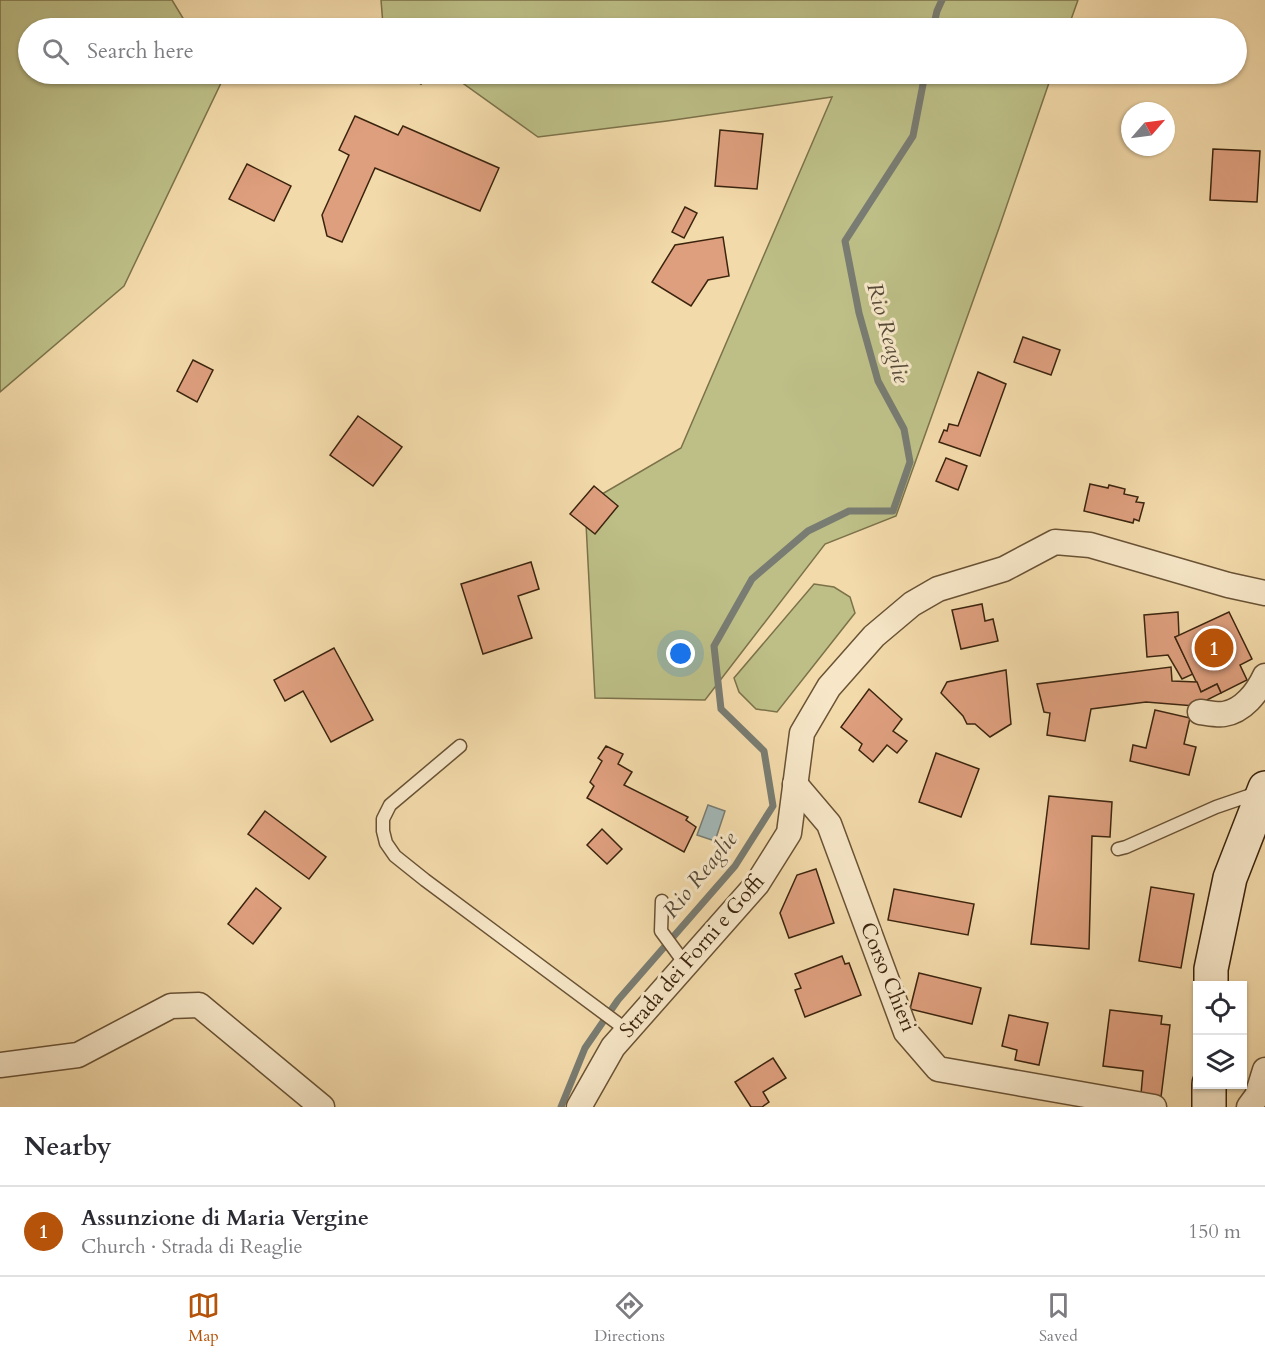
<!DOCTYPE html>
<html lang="en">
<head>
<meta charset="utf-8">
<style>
	body { margin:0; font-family:Cardo,serif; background:#f2f2f3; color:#2b2b33 }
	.controls { position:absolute; right:18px; bottom:18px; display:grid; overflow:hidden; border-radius:0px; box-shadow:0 2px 4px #0004 }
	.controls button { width:54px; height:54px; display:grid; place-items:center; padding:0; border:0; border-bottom:2px solid #e1e1e2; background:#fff; color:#2b2b33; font:30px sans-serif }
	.compass { position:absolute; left:1121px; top:102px; width:54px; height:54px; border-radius:50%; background:#fff; box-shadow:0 2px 4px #0004; rotate:62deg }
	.you { position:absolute; left:681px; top:654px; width:21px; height:21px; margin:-15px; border:4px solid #fff; border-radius:50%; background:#1a73e8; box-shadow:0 0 0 9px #1a73e833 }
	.badge { display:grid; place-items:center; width:39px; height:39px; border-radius:50%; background:#b45309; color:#fff; font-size:20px; font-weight:700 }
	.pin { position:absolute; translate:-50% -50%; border:3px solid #fff; box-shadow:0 2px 6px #0006 }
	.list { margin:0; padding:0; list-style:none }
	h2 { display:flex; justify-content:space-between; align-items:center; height:78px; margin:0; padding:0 24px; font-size:26px }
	h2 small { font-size:20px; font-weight:400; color:#7c7c81 }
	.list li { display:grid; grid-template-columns:39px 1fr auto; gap:18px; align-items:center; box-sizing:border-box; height:90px; padding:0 24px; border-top:2px solid #e1e1e2 }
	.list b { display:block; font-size:22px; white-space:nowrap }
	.list p { margin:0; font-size:20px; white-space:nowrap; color:#7c7c81 }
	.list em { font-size:20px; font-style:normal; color:#7c7c81 }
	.icon { flex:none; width:33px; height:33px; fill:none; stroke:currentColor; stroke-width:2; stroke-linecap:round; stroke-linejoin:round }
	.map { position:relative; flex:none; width:1265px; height:1107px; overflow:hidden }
	.search { position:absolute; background:#fff; box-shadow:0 2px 4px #0004; left:18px; right:18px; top:18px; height:66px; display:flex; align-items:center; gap:15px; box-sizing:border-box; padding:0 21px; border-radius:33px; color:#7c7c81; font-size:22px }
	.sheet { height:168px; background:#fff }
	nav { display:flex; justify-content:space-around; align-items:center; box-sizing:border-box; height:84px; border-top:2px solid #e1e1e2; background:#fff; font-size:16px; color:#7c7c81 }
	nav a { display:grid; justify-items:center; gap:3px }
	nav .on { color:#b45309 }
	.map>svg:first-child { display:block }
</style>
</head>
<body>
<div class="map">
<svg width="1265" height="1107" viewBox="0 0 1265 1107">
	<rect width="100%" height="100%" fill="#f3daaa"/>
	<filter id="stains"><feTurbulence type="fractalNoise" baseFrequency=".00333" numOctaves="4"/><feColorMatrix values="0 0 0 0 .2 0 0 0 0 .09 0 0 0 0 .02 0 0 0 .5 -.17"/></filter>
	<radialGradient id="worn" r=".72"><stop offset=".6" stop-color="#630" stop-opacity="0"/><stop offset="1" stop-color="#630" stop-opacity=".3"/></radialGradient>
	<!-- green -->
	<g fill="#bdbf87" stroke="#7c724a" stroke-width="1.5">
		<path d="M0 0H172L189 28H28V74H215L221 83 124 286 0 392Z"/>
		<path d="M381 0H1078L1068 28H388L383 25Z"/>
		<path d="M450 74H1052L999 228 896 516 825 544 705 700 595 698 585 504 681 448 832 97 667 121 538 137Z"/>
		<path d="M814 584 834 587 850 597 855 613 777 712 756 709 739 692 734 678Z"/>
	</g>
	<!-- water -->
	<path fill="#a2b7b5" stroke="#797c72" stroke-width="1.5" d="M708 805 725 811 715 841 697 835Z"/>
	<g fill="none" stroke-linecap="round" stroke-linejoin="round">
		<!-- stream -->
		<g stroke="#797c72" stroke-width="7">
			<path d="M933 28 937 11 942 0"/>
			<path d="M561 1107 585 1048 618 1000 735 866 773 806 764 751 721 709 714 646 752 579 808 531 849 511H893L910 462 904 429 878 381 859 313 845 241 913 136 925 74"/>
		</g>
	</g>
	<!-- building -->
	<g fill="#de9f7e" stroke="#3b240e" stroke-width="1.5">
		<path d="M408 74H426L421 84 406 77Z"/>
		<path d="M355 116 398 135 403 126 499 168 480 211 375 168 342 242 327 236 322 215 349 155 339 150Z"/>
		<path d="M720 130 763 134 757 189 715 186Z"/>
		<path d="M1213 149 1260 151 1257 202 1210 200Z"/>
		<path d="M247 164 291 186 274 221 229 199Z"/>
		<path d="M685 207 697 213 684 238 672 232Z"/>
		<path d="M723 237 729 276 708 280 691 306 652 282 675 245Z"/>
		<path d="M1023 337 1060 350 1051 375 1014 362Z"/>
		<path d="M193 360 213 370 197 402 177 391Z"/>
		<path d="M978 372 1006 384 980 456 939 442 944 430 947 431 949 424 958 426Z"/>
		<path d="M358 416 402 447 373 486 330 455Z"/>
		<path d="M946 458 967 466 958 490 936 481Z"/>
		<path d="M1090 484 1108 488 1109 485 1125 489 1124 494 1138 497 1136 502 1144 503 1139 521 1134 519 1133 523 1084 511Z"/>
		<path d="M594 486 618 506 595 534 570 514Z"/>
		<path d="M531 562 539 589 518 596 532 638 483 654 461 584Z"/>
		<path d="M982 604 985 621 993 619 998 641 961 649 952 610Z"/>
		<path d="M1178 612 1179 636 1175 637 1193 674 1182 679 1168 655 1147 657 1144 615Z"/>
		<path d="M1229 612 1252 659 1240 665 1247 680 1221 693 1217 684 1201 692 1175 637Z"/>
		<path d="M334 648 373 720 331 742 303 691 285 701 274 680Z"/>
		<path d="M1171 667 1172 681 1197 682 1201 692 1217 684 1221 693 1195 706 1146 702 1091 709 1085 741 1047 735 1050 713 1044 712 1037 684Z"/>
		<path d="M1006 670 1011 724 990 737 975 724H967L963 716 941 693 947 682Z"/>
		<path d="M869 689 902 719 893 731 907 741 897 753 887 745 873 762 859 750 862 744 841 727Z"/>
		<path d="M1155 710 1190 718 1184 744 1196 747 1189 775 1130 761 1133 745 1146 748Z"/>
		<path d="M606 746 623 754 618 764 632 772 624 785 688 817 686 820 696 827 684 852 587 798 594 786 590 782 602 761 598 758Z"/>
		<path d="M936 753 979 769 961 817 919 802Z"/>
		<path d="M1049 796 1112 802 1110 837 1092 836 1089 949 1031 944Z"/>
		<path d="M265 811 326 857 309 879 248 834Z"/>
		<path d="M602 829 622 849 607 864 587 845Z"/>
		<path d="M816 869 834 923 789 938 780 913 797 875Z"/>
		<path d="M1151 887 1194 894 1181 968 1139 961Z"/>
		<path d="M256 888 281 908 253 944 228 924Z"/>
		<path d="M894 889 974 904 968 935 888 920Z"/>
		<path d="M842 956 845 964 849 963 861 995 805 1017 795 990 801 988 795 974Z"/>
		<path d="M919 973 981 988 972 1024 910 1009Z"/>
		<path d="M1110 1010 1162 1016 1161 1024 1170 1025 1161 1097 1141 1094 1143 1071 1103 1066Z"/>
		<path d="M1009 1015 1048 1023 1039 1065 1015 1060 1017 1050 1002 1046Z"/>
		<path d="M773 1058 786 1078 763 1092 769 1102 762 1107H751L735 1082Z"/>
	</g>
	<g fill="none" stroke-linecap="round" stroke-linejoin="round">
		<!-- service casing -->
		<g stroke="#695235" stroke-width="15">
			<g id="service">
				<path d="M460 746 390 805 383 819V831L386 843 395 856 425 880 628 1031"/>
				<path d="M1118 849 1126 847 1216 807 1257 793"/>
				<path d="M662 901 661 931 686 965"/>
			</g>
		</g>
		<!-- minor casing -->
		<g stroke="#695235" stroke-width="27">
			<g id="minor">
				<path d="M1200 712C1208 713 1217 715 1224 714 1243 711 1257 693 1265 676"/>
				<path d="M795 784 829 824 906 1032 938 1069 1154 1107"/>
				<path d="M0 1065 78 1055 171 1006 199 1005 322 1107"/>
				<path d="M579 1107 613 1047 757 884 789 833 802 733 829 687 874 636 912 604 938 589 1004 569 1055 542 1090 545 1228 585 1265 593"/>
				<path d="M1249 1107 1257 1096 1265 1070"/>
			</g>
		</g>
		<!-- secondary casing -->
		<g stroke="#3b240e" stroke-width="36">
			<g id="secondary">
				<path d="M1211 986V969L1230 878 1265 788"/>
				<path d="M1209 1107V1084"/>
			</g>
		</g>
		<!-- service -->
		<use href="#service" stroke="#f7e7c8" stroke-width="12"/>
		<!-- minor -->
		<use href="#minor" stroke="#f7e7c8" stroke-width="24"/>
		<!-- secondary -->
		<use href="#secondary" stroke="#f7e7c8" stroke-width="33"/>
	</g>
	<g text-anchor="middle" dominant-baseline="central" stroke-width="6" stroke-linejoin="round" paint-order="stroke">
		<!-- street labels -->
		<g font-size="21" fill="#3b240e" stroke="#f7e7c8">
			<text transform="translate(692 956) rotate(-49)">Strada dei Forni e Goffi</text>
			<text transform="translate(888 977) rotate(68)">Corso Chieri</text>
		</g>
		<!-- water labels -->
		<g font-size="22" font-style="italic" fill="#554938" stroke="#f7e7c8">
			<text transform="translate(888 333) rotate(74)">Rio Reaglie</text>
			<text transform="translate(700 875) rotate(-51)">Rio Reaglie</text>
		</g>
	</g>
	<rect width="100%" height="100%" filter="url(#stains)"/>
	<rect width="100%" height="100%" fill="url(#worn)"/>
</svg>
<div class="controls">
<button><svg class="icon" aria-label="locate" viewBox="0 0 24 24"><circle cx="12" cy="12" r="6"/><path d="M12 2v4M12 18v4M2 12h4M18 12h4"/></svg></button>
<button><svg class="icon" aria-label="layers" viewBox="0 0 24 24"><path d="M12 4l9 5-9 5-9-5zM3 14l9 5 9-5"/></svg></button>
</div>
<svg class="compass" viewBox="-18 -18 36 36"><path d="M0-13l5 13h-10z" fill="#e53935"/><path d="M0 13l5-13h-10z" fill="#7c7c81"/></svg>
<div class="you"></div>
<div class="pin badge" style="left:1214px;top:648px">1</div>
<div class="search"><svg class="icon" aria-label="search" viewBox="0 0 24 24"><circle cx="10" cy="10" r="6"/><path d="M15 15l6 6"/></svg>Search here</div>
</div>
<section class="sheet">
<h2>Nearby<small></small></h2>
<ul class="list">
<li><span class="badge">1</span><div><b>Assunzione di Maria Vergine</b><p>Church · Strada di Reaglie</p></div><em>150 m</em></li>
</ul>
</section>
<nav>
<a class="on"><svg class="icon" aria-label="map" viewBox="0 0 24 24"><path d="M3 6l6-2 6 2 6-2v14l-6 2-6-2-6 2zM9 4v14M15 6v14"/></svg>Map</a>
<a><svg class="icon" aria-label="directions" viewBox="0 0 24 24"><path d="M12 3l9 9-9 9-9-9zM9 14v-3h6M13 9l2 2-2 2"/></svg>Directions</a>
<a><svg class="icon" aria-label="saved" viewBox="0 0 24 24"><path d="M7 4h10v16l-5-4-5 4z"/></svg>Saved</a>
</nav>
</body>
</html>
